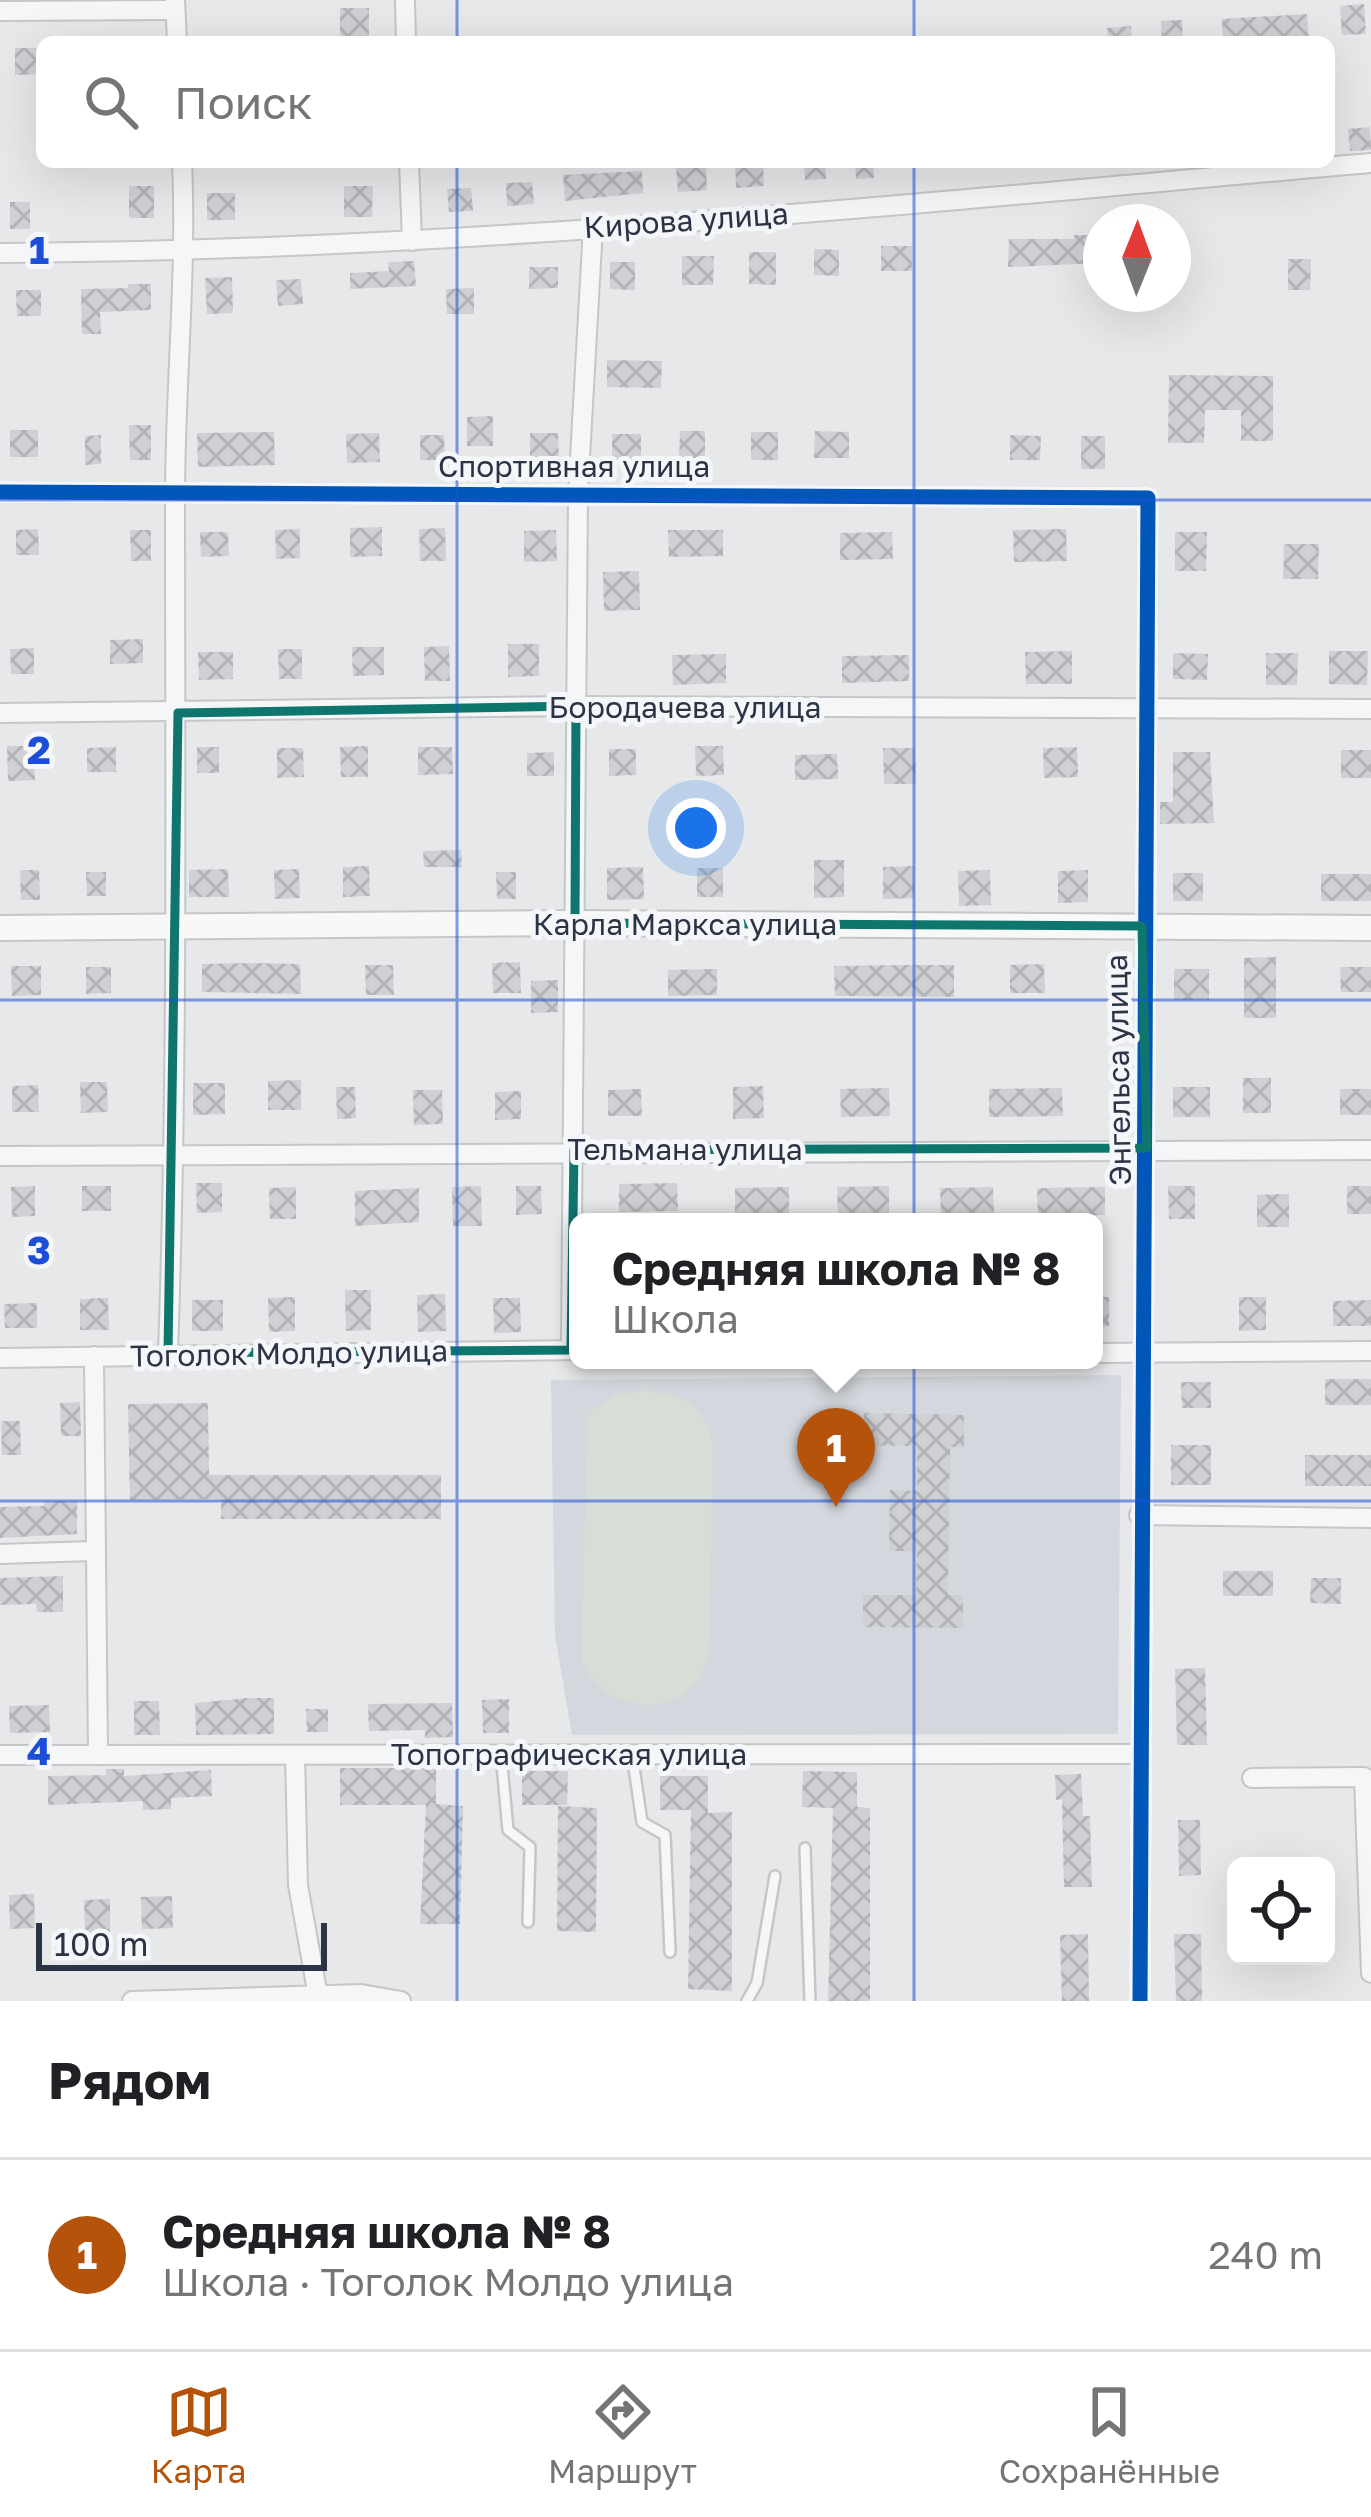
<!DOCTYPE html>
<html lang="ru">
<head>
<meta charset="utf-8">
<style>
	body { margin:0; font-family:"Golos Text",sans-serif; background:#f2f2f2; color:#202124 }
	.controls { position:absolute; right:36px; bottom:36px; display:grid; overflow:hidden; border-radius:18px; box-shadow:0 12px 48px #0002 }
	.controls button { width:108px; height:108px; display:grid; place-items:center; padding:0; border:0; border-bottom:3px solid #e0e0e0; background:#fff; color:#202124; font:60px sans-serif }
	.compass { position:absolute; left:1083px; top:204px; width:108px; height:108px; border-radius:50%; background:#fff; box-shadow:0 12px 48px #0002; rotate:1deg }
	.scale { position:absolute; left:36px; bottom:30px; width:291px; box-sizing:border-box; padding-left:12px; border:6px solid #2b3445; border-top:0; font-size:33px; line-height:42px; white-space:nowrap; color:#2b3445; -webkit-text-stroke:9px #f4f6f9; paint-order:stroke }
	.you { position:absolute; left:696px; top:828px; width:42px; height:42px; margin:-30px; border:9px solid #fff; border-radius:50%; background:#1a73e8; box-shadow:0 0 0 18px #1a73e833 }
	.badge { display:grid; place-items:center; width:78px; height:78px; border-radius:50%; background:#b45309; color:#fff; font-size:39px; font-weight:700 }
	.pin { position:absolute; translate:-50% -99px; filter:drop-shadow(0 3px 6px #0008) }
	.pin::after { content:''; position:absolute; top:63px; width:42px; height:36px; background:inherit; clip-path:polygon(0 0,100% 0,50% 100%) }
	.popup { position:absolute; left:569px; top:1213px; width:534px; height:156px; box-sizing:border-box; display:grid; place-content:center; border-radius:18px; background:#fff; filter:drop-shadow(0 3px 9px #0005); font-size:39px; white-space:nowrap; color:#757577 }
	.popup b { font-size:45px; color:#202124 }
	.popup::after { content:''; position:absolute; left:50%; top:100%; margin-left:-24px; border:24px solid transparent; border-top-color:#fff }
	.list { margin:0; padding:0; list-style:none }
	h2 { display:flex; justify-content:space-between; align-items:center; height:156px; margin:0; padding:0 48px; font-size:51px }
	h2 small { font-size:39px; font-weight:400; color:#757577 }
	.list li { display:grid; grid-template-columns:78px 1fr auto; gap:36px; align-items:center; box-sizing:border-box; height:192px; padding:0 48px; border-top:3px solid #e0e0e0 }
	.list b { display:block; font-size:45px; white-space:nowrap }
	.list p { margin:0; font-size:39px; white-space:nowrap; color:#757577 }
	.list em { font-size:39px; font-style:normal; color:#757577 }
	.icon { flex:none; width:66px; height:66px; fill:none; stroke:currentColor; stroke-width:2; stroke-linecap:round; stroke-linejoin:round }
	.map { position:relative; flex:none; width:1371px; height:2001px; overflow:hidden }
	.search { position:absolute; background:#fff; box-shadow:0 12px 48px #0002; left:36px; right:36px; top:36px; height:132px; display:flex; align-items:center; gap:30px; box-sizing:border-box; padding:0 42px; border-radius:18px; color:#757577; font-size:45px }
	.sheet { height:348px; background:#fff }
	nav { display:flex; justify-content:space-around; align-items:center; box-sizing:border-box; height:168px; border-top:3px solid #e0e0e0; background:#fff; font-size:33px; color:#757577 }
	nav a { display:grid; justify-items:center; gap:6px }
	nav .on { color:#b45309 }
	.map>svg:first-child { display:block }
</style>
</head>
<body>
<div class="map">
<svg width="1371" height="2001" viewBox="0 0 1371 2001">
	<defs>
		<pattern id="building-cross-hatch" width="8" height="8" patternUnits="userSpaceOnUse" patternTransform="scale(3)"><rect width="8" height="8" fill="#ced0d3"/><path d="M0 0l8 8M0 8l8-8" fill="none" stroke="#b1b3b6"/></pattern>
	</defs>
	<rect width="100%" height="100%" fill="#e6e8ea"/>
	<!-- built -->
	<path fill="#d4d7dd" d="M1121 1375 1118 1734 572 1735 555 1635 551 1380Z"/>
	<!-- park -->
	<path fill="#d6ded6" d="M644 1391C688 1397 700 1400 713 1444L709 1655C691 1722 609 1720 581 1660L588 1415 614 1395Z"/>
	<!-- building -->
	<g fill="url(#building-cross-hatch)">
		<path d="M1364 4 1366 34 1342 35 1340 6Z"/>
		<rect x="340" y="8" width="29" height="30"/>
		<path d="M1307 14 1309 40 1223 42 1222 19Z"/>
		<path d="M1182 20 1183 42H1162L1161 21Z"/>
		<path d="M1131 26 1132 42H1108L1107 28Z"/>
		<path d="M15 48H41V74L15 75Z"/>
		<path d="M1370 127 1371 150 1350 151 1348 129Z"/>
		<path d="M735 162H763L764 186 736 188Z"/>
		<path d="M804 162H825L826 179 805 180Z"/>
		<path d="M855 162H873L874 178 856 179Z"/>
		<path d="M706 165 707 190 678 192 676 166Z"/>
		<path d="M642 171 643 193 565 201 563 175Z"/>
		<path d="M532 182 534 204 507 206 506 183Z"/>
		<rect x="129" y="186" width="25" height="32"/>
		<path d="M344 186H373L372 217H344Z"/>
		<path d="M471 188 473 211 449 212 447 189Z"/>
		<rect x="207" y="193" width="28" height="27"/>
		<rect x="10" y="202" width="20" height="27"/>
		<path d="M1074 235H1101V263L1008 267 1009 239H1074Z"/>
		<rect x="881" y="246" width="31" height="25"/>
		<path d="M814 249 839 250V276L814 275Z"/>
		<path d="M749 252H776V285L749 284Z"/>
		<path d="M682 256H714L713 285H682Z"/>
		<path d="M1288 259H1311L1310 290H1288Z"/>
		<path d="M414 261 416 286 350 289V273L389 271 388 262Z"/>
		<path d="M610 262H635V290L610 289Z"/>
		<path d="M529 267H558V288L529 289Z"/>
		<path d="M232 277 233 313 207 314 205 278Z"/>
		<path d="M301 279 303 304 278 306 276 280Z"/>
		<path d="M128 284H151V310L100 312 101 334H82L81 289 128 288Z"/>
		<path d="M474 288V314H447L446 289Z"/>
		<path d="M16 290H41V316H17Z"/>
		<path d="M607 360 662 361 661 388 607 387Z"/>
		<path d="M1169 375 1273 376V441H1241V410H1205L1204 443H1168Z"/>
		<path d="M493 416V446H467V417Z"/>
		<path d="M129 425H151V460H130Z"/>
		<rect x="10" y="430" width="28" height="27"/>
		<path d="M680 431H705V461H679Z"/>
		<path d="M815 431 849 432V458H814Z"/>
		<path d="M274 432 275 465 198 467 197 433Z"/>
		<rect x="751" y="432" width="27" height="28"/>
		<path d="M379 433 380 462 347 463 346 434Z"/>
		<path d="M530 433H558L559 459 530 460Z"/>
		<path d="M612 434H641V461L612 460Z"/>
		<path d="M101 435V464L85 465V436Z"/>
		<path d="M420 435H444L445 460H420Z"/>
		<path d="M1010 435 1041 436 1040 460H1010Z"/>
		<rect x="1081" y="436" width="24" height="33"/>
		<path d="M382 527V556L350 557V528Z"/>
		<path d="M445 528 446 561H420L419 529Z"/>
		<path d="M38 529 39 555H16V530Z"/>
		<path d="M300 529V558L276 559 275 530Z"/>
		<path d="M1066 529 1067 561 1014 562 1013 530Z"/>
		<path d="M130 530H151V561H131Z"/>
		<path d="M556 530 557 561 524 562V531Z"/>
		<path d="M668 530H723V556L669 557Z"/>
		<path d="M200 532H228L229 556 201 557Z"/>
		<path d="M892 532 893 559 840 560V533Z"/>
		<path d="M1175 532H1207L1206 571H1175Z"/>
		<path d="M1284 544H1319L1318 579H1283Z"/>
		<path d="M639 571 640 610 604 611 603 572Z"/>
		<path d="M143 639V663L110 664V640Z"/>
		<path d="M508 644H539V676L508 677Z"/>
		<path d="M449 646 450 681H425L424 647Z"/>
		<path d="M352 647H384V675L353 676Z"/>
		<path d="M34 648V674H11L10 649Z"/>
		<path d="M278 649H302V679H279Z"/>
		<path d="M1072 651V684H1026L1025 652Z"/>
		<path d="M1329 651H1368L1367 685 1329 684Z"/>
		<path d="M198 652H233V679L199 680Z"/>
		<path d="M1173 653 1208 654 1207 680 1173 679Z"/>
		<path d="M1266 653H1298L1297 685H1266Z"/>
		<path d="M726 654V683L673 685 672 655Z"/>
		<path d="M909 655V681L842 683V656Z"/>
		<path d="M7 746H34L35 780 8 781Z"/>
		<path d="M368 746V777H341L340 747Z"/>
		<path d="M695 746H723L724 775 696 776Z"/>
		<path d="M116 747V772H87V748Z"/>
		<rect x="197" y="747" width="22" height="26"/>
		<path d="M418 747H452L453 774 418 775Z"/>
		<path d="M1077 747 1078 777 1044 778 1043 748Z"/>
		<path d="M277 748H303L304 777 277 778Z"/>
		<path d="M883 748H915L916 784H884Z"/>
		<path d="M609 749H636V775L609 776Z"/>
		<rect x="1341" y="750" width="30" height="28"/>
		<path d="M554 752V776H527V753Z"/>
		<path d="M1173 752H1210L1214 823 1160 824V802H1173Z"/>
		<path d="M837 754 838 779 795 780V755Z"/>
		<path d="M461 850 462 867H424L423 851Z"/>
		<path d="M814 860H844V897L814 898Z"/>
		<path d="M369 866 370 896 343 897V867Z"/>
		<path d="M914 866V898L883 899V867Z"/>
		<path d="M643 867 644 899 607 900V868Z"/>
		<rect x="697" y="868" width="26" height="29"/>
		<path d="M228 869 229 897H189V870Z"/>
		<path d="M299 869 300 898 275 899 274 870Z"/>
		<path d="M20 870H39L40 900H21Z"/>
		<path d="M990 870 991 905 959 906 958 871Z"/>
		<path d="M1088 870V902L1058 903V871Z"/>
		<path d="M86 872H106V896H87Z"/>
		<path d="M496 872H516V899H497Z"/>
		<rect x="1173" y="873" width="30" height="28"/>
		<rect x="1321" y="874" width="50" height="27"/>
		<path d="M1276 957V1018H1244V958Z"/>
		<path d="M520 962 521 993H493L492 963Z"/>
		<path d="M249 963 300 964 301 994 202 992V964Z"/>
		<path d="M1044 964 1045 993H1010V965Z"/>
		<path d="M365 965H393L394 995H366Z"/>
		<path d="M905 965H954V997L835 996 834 966Z"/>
		<path d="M11 966H41V995L12 996Z"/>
		<path d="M86 967H111V993L86 994Z"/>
		<path d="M1340 967H1371V992H1341Z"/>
		<path d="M717 969V995L668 996V970Z"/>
		<rect x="1174" y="969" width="35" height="31"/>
		<path d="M558 980V1012L531 1013V981Z"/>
		<rect x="1243" y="1078" width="28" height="35"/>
		<path d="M301 1080V1110H268V1081Z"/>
		<path d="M80 1082H107L108 1112 81 1113Z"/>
		<path d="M193 1083H225V1114L193 1115Z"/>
		<path d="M38 1085 39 1112H12V1086Z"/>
		<path d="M763 1086 764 1118 733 1119V1087Z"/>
		<path d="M336 1087H355L356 1118 337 1119Z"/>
		<rect x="1173" y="1087" width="37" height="30"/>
		<path d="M889 1088 890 1116 841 1117 840 1089Z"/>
		<path d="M1062 1088 1063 1116 989 1117V1089Z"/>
		<path d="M641 1089 642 1116H608V1090Z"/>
		<rect x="1340" y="1089" width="31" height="26"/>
		<path d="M413 1090H442L443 1124 414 1125Z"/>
		<path d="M521 1091V1119L495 1120V1092Z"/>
		<path d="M196 1183H222V1212L197 1213Z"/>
		<path d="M677 1183 678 1211 619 1212V1184Z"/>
		<path d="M35 1186V1216L12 1217 11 1187Z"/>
		<rect x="82" y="1186" width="29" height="25"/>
		<path d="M481 1186 482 1226H453L452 1187Z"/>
		<path d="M516 1186H541L542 1214 516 1215Z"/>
		<path d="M889 1186V1213L838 1214 837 1187Z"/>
		<path d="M1168 1186H1195V1219H1169Z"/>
		<rect x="1347" y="1186" width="24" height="28"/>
		<path d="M296 1187V1219H270L269 1188Z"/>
		<path d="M789 1187V1214L735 1215V1188Z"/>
		<path d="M993 1187 994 1215 941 1216 940 1188Z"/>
		<path d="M1105 1187V1215L1038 1216 1037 1188Z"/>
		<path d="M419 1188V1222L355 1226V1191Z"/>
		<path d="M1289 1194V1227H1257V1195Z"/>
		<path d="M345 1290H371V1330L346 1331Z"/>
		<path d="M445 1294 446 1331 418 1332 417 1295Z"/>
		<path d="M295 1297V1331L269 1332 268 1298Z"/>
		<path d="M1094 1297H1109V1326L1094 1327Z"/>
		<path d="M1239 1297H1266V1330L1239 1331Z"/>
		<path d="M108 1298 109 1330H80V1299Z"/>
		<path d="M493 1298H520L521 1332 494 1333Z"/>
		<rect x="192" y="1300" width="31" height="31"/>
		<path d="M1371 1300V1326H1333V1301Z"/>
		<path d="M37 1303V1328H5L4 1304Z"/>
		<rect x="1325" y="1379" width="46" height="26"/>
		<path d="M1181 1382H1211V1408H1182Z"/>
		<path d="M80 1402 81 1436H61L60 1403Z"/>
		<path d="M208 1403 209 1475H441V1519H221V1499L130 1500 128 1404Z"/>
		<path d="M864 1413 964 1415V1447H950L948 1595H963V1628L863 1627V1595H916L917 1551H889L890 1490 917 1491V1446L864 1445Z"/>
		<path d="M1 1421H20L21 1455H2Z"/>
		<rect x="1171" y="1445" width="40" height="40"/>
		<rect x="1305" y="1455" width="66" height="31"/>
		<path d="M44 1501H77V1534L0 1538V1507L44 1506Z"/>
		<rect x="1223" y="1571" width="50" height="25"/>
		<path d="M63 1576V1612H37L36 1604 0 1605V1578Z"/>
		<path d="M1311 1578H1341V1604L1310 1603Z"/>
		<path d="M1205 1668 1207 1745H1177L1175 1669Z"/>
		<path d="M248 1698H274V1734L196 1735 195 1703Z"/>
		<path d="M509 1699V1733H483L482 1700Z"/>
		<path d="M134 1701H159L160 1735H134Z"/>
		<path d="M452 1703 453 1737 425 1738V1730L369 1731 368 1704Z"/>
		<path d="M49 1705 50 1732 10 1733 9 1706Z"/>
		<path d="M306 1709H328V1732H307Z"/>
		<path d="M340 1768H436V1804L463 1806 460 1924H420L426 1805H340Z"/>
		<path d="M106 1769H124V1776L211 1770 212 1796 171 1798V1809L143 1810V1801L48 1805V1776L106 1775Z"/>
		<path d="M522 1771H568L567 1805H522Z"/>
		<path d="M803 1771 857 1772V1807L870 1808V2001H828L833 1808 802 1807Z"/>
		<path d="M1081 1774 1083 1816H1090L1092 1887H1064L1062 1799 1056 1800 1055 1775Z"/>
		<path d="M660 1776H708V1813L732 1812V1991L688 1989 691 1810H660Z"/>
		<path d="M558 1806 597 1808 596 1932 557 1931Z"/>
		<path d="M1178 1820H1200L1201 1875 1179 1876Z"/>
		<path d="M34 1894 35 1928 10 1929 9 1895Z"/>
		<path d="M172 1896 173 1928 142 1929 141 1897Z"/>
		<path d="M110 1899V1932L85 1933 84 1900Z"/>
		<path d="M1088 1934 1089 2001H1062L1060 1935Z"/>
		<path d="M1174 1934H1201L1202 2001H1176Z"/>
	</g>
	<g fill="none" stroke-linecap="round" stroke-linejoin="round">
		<!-- lane casing -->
		<g stroke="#c4c6c8" stroke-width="14">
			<g id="lane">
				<path d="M501 1754 508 1830 530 1847 528 1922"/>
				<path d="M632 1754 642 1822 665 1835 670 1952"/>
				<path d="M805 1848 810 2001"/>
				<path d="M747 2001 757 1983 775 1876"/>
			</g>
		</g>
		<!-- street casing -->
		<g stroke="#c4c6c8" stroke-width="22">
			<g id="street">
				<path d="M175 0 177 42"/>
				<path d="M405 0 406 42"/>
				<path d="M0 11 175 10"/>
				<path d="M409 162 412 241"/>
				<path d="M0 253C458 251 915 203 1371 163"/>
				<path d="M0 492 1148 498 1140 2001"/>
				<path d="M0 713 576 706 1371 709"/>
				<path d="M0 1156 1371 1150"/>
				<path d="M571 1350 578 493 593 227"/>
				<path d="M168 1353C178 1068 175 783 175 498 175 386 187 275 182 162"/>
				<path d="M1094 1353 1371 1351"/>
				<path d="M94 1356 98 1755"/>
				<path d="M0 1358 578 1350"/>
				<path d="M1139 1515 1371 1518"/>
				<path d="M0 1554 92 1551"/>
				<path d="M0 1755 1138 1754"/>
				<path d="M295 1755 298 1885 318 1996"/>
				<path d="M1252 1778 1364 1777 1371 1973"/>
				<path d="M132 2001 361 1994 401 2001"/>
			</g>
		</g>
		<!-- secondary casing -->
		<g stroke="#c4c6c8" stroke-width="28">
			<path id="secondary" d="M0 928 575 923 1371 928"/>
		</g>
		<!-- lane -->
		<use href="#lane" stroke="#f5f6f7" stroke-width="9"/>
		<!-- street -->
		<use href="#street" stroke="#f5f6f7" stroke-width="18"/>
		<!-- secondary -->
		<use href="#secondary" stroke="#f8f8f8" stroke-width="24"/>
		<!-- cycleway casing -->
		<g stroke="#f4f6f9" stroke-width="22">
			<path id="cycleway" d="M0 492 1148 498 1140 2001"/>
		</g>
		<!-- cycleway -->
		<use href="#cycleway" stroke="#0057b8" stroke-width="15"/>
	</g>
	<!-- marked area -->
	<path fill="none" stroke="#0f766e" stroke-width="9" stroke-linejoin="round" d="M576 706 575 923 1142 926 1147 1148 574 1150 571 1350 168 1353 178 713Z"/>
	<!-- grid -->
	<path fill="none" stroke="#1d4ed8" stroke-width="3" stroke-opacity="0.55" d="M457 0V42M914 0V42M457 162V2001M914 162V2001M0 500H1371M0 1000H1371M0 1501H1371"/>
	<g text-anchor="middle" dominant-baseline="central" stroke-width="10" stroke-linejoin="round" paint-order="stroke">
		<!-- street labels -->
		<g font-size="30" fill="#2b3445" stroke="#f4f6f9">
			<text transform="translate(686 220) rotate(-4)">Кирова улица</text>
			<text x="574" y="466">Спортивная улица</text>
			<text x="685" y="707">Бородачева улица</text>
			<text x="685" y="924">Карла Маркса улица</text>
			<text transform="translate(1118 1070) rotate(-91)">Энгельса улица</text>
			<text x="685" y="1149">Тельмана улица</text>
			<text transform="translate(289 1353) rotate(-1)">Тоголок Молдо улица</text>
			<text x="569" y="1754">Топографическая улица</text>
		</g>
	</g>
	<g font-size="39" text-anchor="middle" font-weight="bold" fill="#1d4ed8" stroke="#f4f6f9" stroke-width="10" stroke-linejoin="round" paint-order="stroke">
		<text x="39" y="264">1</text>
		<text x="39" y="764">2</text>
		<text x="39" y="1264">3</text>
		<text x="39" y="1765">4</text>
	</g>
</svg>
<div class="controls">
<button><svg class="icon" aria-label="locate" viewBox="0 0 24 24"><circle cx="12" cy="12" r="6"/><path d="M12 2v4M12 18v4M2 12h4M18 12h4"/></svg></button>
</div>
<svg class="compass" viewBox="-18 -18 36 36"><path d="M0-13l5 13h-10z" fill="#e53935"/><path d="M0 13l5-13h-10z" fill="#757577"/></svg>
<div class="scale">100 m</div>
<div class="you"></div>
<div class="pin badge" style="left:836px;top:1507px">1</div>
<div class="popup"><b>Средняя школа № 8</b>Школа</div>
<div class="search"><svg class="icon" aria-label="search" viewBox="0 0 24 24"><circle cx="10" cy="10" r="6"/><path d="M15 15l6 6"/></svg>Поиск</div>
</div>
<section class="sheet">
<h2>Рядом<small></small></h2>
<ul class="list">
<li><span class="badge">1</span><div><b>Средняя школа № 8</b><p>Школа · Тоголок Молдо улица</p></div><em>240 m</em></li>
</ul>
</section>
<nav>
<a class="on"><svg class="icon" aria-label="map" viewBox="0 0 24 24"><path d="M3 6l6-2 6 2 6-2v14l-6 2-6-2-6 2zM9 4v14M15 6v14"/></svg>Карта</a>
<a><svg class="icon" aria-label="directions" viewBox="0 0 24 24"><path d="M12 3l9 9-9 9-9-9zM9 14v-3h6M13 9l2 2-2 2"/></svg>Маршрут</a>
<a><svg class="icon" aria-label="saved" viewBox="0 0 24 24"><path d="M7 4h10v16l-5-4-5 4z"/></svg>Сохранённые</a>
</nav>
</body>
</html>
